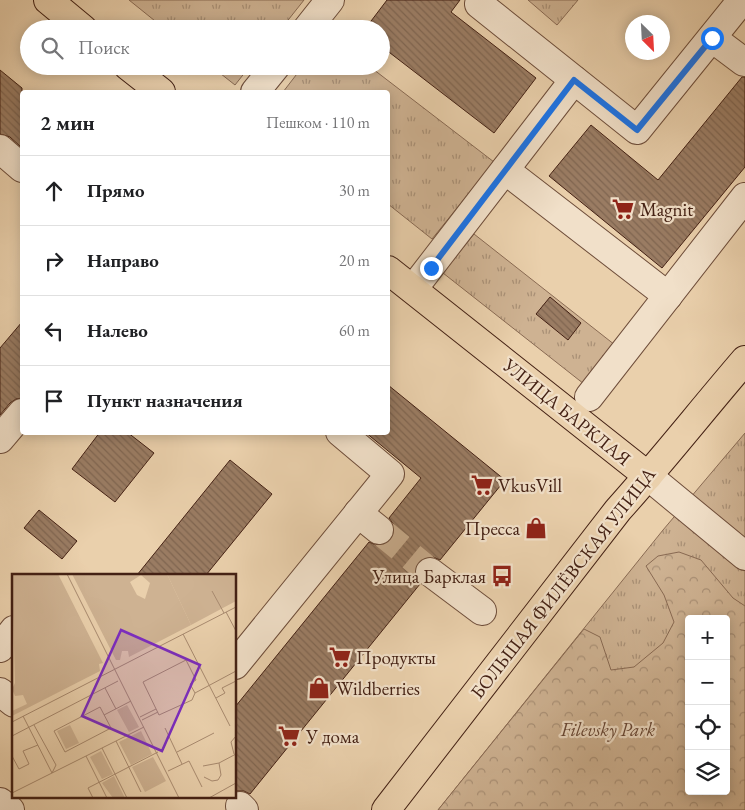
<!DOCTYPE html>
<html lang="ru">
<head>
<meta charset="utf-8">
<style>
	body { margin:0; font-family:"EB Garamond",serif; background:#f2f2f2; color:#202124 }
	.controls { position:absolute; right:15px; bottom:15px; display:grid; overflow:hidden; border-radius:5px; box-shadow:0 2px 12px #0003 }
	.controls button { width:45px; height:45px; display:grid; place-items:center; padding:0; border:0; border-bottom:1px solid #e0e0e0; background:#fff; color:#202124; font:25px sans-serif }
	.compass { position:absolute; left:625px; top:15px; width:45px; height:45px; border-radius:50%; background:#fff; box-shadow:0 2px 12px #0003; rotate:156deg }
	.stop { position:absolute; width:15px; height:15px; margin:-11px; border:4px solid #1a73e8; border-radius:50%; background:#fff }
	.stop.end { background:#1a73e8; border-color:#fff; box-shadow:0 1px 5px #0008 }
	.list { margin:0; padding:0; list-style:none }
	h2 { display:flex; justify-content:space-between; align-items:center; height:65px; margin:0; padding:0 20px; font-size:21px }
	h2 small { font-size:16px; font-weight:400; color:#757577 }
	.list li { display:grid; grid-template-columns:32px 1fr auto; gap:15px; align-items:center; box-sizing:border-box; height:70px; padding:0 20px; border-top:1px solid #e0e0e0 }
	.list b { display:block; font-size:19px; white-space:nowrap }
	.list em { font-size:16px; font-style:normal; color:#757577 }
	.icon { flex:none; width:28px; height:28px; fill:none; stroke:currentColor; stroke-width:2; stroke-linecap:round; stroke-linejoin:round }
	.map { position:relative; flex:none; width:745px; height:810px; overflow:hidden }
	.search { position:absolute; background:#fff; box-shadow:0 2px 12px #0003; left:20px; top:20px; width:370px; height:55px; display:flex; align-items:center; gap:12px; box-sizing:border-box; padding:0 18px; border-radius:28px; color:#757577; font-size:19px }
	.panel { position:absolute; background:#fff; box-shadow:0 2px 12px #0003; left:20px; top:90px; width:370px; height:345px; border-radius:5px }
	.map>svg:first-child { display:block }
</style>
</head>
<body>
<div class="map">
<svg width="745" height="810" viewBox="0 0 745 810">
	<defs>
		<pattern id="grass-tufts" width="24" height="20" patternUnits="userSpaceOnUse" patternTransform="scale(1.25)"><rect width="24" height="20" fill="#ceb292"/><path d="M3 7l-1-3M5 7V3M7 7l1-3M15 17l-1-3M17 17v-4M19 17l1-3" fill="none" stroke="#a99076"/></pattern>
		<pattern id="forest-crowns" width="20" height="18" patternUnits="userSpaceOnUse" patternTransform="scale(1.25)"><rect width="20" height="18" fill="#ceb292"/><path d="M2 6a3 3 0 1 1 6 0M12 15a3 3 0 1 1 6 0" fill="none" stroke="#a99076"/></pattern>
		<pattern id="building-back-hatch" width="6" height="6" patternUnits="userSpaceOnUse" patternTransform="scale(1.25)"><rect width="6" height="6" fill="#9a7c63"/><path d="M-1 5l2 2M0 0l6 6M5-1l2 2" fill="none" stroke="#7f6550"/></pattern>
	</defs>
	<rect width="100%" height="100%" fill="#ead0ac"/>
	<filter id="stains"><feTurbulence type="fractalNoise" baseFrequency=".004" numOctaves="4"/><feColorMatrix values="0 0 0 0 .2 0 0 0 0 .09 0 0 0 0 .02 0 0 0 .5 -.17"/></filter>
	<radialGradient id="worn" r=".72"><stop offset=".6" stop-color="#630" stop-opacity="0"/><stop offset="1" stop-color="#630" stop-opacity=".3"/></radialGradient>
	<!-- grass -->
	<g fill="url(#grass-tufts)" stroke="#896a53" fill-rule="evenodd">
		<path d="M129 0H304L281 29H165Z"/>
		<path d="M528 0H578L557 25Z"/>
		<path d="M211 66H250L235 85Z"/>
		<path d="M303 66H369L494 162 432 239 388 204V92H283Z"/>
		<path d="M474 234 615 345 584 384 443 273Z"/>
		<path d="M745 433V810H438L663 530ZM689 619H726V791H689Z"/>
	</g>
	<!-- forest -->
	<path fill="url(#forest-crowns)" stroke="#896a53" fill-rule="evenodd" d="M679 552 701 560 733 598 745 606V810H438L584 629 600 637 611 670 634 667 663 643 674 622 664 595 646 566 658 556ZM689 619H726V791H689Z"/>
	<!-- building -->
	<g fill="url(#building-back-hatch)" stroke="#442114">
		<path d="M387 0H460L451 12 536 78 494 133 381 46V29H365Z"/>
		<path d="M0 70 22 88V148L10 137 0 134Z"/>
		<path d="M742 77H745V167L662 268 549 176 591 125 658 180Z"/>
		<path d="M550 297 581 323 568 340 536 314Z"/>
		<path d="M22 322V398L16 399 10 403 0 415V348Z"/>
		<path d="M388 385 505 480 440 560 431 556 423 558 418 562 414 571 416 579 420 584 250 794 244 791H235V707L369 542 376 545H384L391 539 394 533V525L389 518 421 478 365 432H388Z"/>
		<path d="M100 432H127L154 453 115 502 72 469Z"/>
		<path d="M230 460 272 494 206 575H137Z"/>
		<path d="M39 510 77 541 62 559 24 528Z"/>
	</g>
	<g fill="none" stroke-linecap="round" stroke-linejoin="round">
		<!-- minor-tunnel -->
		<path stroke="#c9ad8e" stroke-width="28" stroke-dasharray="28 14" stroke-linecap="butt" d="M379 530 430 572"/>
		<!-- minor casing -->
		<g stroke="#6e4d3a" stroke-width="30">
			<g id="minor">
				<path d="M482 0 479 4 637 130 742 0"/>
				<path d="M307 29 330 0"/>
				<path d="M712 38 744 62"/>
				<path d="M255 92 276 66"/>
				<path d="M0 149 22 168"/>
				<path d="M505 170 668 296"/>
				<path d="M413 289 574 80"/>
				<path d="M589 397 745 197"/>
				<path d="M0 439 22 413"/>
				<path d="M648 476 745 556"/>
				<path d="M358 513 379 530"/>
				<path d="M430 572 482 611"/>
				<path d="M0 648 14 630"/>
				<path d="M235 665 390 474 340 432"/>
				<path d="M0 692 14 703"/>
				<path d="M0 802 10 810"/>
				<path d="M240 806 244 810"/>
			</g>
		</g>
		<!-- major casing -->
		<g stroke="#442114" stroke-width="30">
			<g id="major">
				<path d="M48 0 83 29"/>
				<path d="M128 66 161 92"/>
				<path d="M388 270 648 476"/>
				<path d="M386 810 618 510C662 461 702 410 745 360"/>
			</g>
		</g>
		<!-- minor -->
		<use href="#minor" stroke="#f1e0c9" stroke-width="28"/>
		<!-- major -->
		<use href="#major" stroke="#ead0ac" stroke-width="28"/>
	</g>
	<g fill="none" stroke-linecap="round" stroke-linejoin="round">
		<!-- route -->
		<path stroke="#1a73e8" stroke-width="6" d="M431 268 574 80 637 130 712 38"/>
	</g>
	<!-- icons -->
	<defs>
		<g id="supermarket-bare" transform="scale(1.725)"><path d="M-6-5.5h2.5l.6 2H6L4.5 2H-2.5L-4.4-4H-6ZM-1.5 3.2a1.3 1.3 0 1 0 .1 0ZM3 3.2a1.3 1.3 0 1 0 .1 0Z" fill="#8f2418" stroke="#f1e0c9" stroke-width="2.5" paint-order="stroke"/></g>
		<g id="shop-bare" transform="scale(1.725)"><path d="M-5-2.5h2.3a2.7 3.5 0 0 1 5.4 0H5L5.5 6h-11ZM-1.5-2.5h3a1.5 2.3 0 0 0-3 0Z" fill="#8f2418" stroke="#f1e0c9" stroke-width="2.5" paint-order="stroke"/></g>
		<g id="bus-bare" transform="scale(1.725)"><path d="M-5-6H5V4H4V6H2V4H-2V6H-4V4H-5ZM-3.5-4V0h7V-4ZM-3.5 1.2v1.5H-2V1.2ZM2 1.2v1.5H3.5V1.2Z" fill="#8f2418" stroke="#f1e0c9" stroke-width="2.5" paint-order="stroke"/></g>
	</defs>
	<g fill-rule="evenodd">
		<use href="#supermarket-bare" x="623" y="209"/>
		<use href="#supermarket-bare" x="482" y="485"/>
		<use href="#shop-bare" x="536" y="528"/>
		<use href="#bus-bare" x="502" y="576"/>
		<use href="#supermarket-bare" x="340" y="657"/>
		<use href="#shop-bare" x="319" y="688"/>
		<use href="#supermarket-bare" x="289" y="736"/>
	</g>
	<g text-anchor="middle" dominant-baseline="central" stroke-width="4.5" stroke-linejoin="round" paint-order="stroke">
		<!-- poi labels -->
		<g font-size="19" fill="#442114" stroke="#f1e0c9" text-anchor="start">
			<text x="640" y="209">Magnit</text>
			<text x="498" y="485">VkusVill</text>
			<text x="520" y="528" text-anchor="end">Пресса</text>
			<text x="486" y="576" text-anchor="end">Улица Барклая</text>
			<text x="356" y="657">Продукты</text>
			<text x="336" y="688">Wildberries</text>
			<text x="306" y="736">У дома</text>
		</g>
		<!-- street labels -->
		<g font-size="19" fill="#442114" stroke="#f1e0c9">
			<text transform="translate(567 412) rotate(39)">УЛИЦА БАРКЛАЯ</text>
			<text transform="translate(563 583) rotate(-52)">БОЛЬШАЯ ФИЛЁВСКАЯ УЛИЦА</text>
		</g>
		<!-- park labels -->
		<g font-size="19" font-style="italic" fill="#664534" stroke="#f1e0c9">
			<text x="608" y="729">Filevsky Park</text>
		</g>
	</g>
	<!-- overview -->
	<g transform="translate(12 574)">
		<rect width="224" height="224" fill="#ead0ac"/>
		<path d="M115 131 127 153 117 158 105 136ZM58 151 67 169 54 175 45 157ZM129 157 140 180 119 191 107 168ZM89 177 101 200 90 205 78 183ZM141 183 154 207 133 218 120 193ZM102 202 113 224H101L90 209Z" fill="#ceb292"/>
		<path d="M0 0H46L91 89 87 90 88 97 0 142V137L15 130 11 121 3 122 0 115 3 109ZM60 0H155L179 51 117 83 116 77H110L108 86H104ZM129 1 138 9 133 25 125 21 118 8Z" fill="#ceb292" fill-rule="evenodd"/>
		<path d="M155 0H224V27L179 51Z" fill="#ceb292"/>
		<path fill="none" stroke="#a88a6f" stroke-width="1" d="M55 0 103 96M200 17 212 39M214 38 224 57M171 60 218 152M103 96 167 224M93 114 104 135M183 119 178 110 184 106 174 86 131 108 147 141 180 126 183 119 224 97M204 124 213 119 210 114 224 107M88 133 99 154 53 178 42 157ZM92 141 119 127M11 142 40 199M128 143 144 135M130 146 146 138M0 148 224 33M22 151 44 191 40 199M153 154 170 190M0 162 106 107M104 167 129 218M90 174 115 224M165 178 202 159M222 180 219 168 224 162M0 182 7 195 17 190 11 177 26 171M74 182 95 224M191 192 207 189 224 180M156 197 177 187 190 213M192 203 200 207 206 206 209 201 207 189M0 219 132 153M81 224 76 214 146 178M197 224 224 209"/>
		<path fill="#7b2cbf" fill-opacity="0.15" stroke="#7b2cbf" stroke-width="2.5" d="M109 56 188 91 150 177 70 142Z"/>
		<rect width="224" height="224" fill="none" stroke="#442114" stroke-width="2.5"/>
	</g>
	<rect width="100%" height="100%" filter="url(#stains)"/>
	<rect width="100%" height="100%" fill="url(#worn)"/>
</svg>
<div class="controls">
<button>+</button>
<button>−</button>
<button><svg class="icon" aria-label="locate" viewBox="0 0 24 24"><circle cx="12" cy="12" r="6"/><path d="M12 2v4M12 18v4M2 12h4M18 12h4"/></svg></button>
<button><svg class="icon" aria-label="layers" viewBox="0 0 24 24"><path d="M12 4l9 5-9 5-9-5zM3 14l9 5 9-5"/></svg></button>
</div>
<svg class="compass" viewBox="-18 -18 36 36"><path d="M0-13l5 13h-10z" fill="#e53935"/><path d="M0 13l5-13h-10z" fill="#757577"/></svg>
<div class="stop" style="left:712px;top:38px"></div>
<div class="stop end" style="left:431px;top:268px"></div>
<div class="search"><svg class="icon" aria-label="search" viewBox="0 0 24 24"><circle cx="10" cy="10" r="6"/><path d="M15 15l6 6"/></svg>Поиск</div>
<section class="panel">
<h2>2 мин<small>Пешком · 110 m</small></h2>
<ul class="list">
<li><svg class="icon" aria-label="ahead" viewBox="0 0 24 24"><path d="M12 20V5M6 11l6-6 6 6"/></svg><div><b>Прямо</b></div><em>30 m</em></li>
<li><svg class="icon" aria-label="right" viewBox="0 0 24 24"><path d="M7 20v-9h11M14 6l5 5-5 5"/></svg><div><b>Направо</b></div><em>20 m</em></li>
<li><svg class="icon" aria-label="left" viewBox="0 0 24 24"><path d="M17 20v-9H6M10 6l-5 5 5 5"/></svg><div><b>Налево</b></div><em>60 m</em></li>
<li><svg class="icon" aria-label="arrive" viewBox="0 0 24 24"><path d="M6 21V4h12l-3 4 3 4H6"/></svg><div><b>Пункт назначения</b></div></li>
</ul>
</section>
</div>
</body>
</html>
